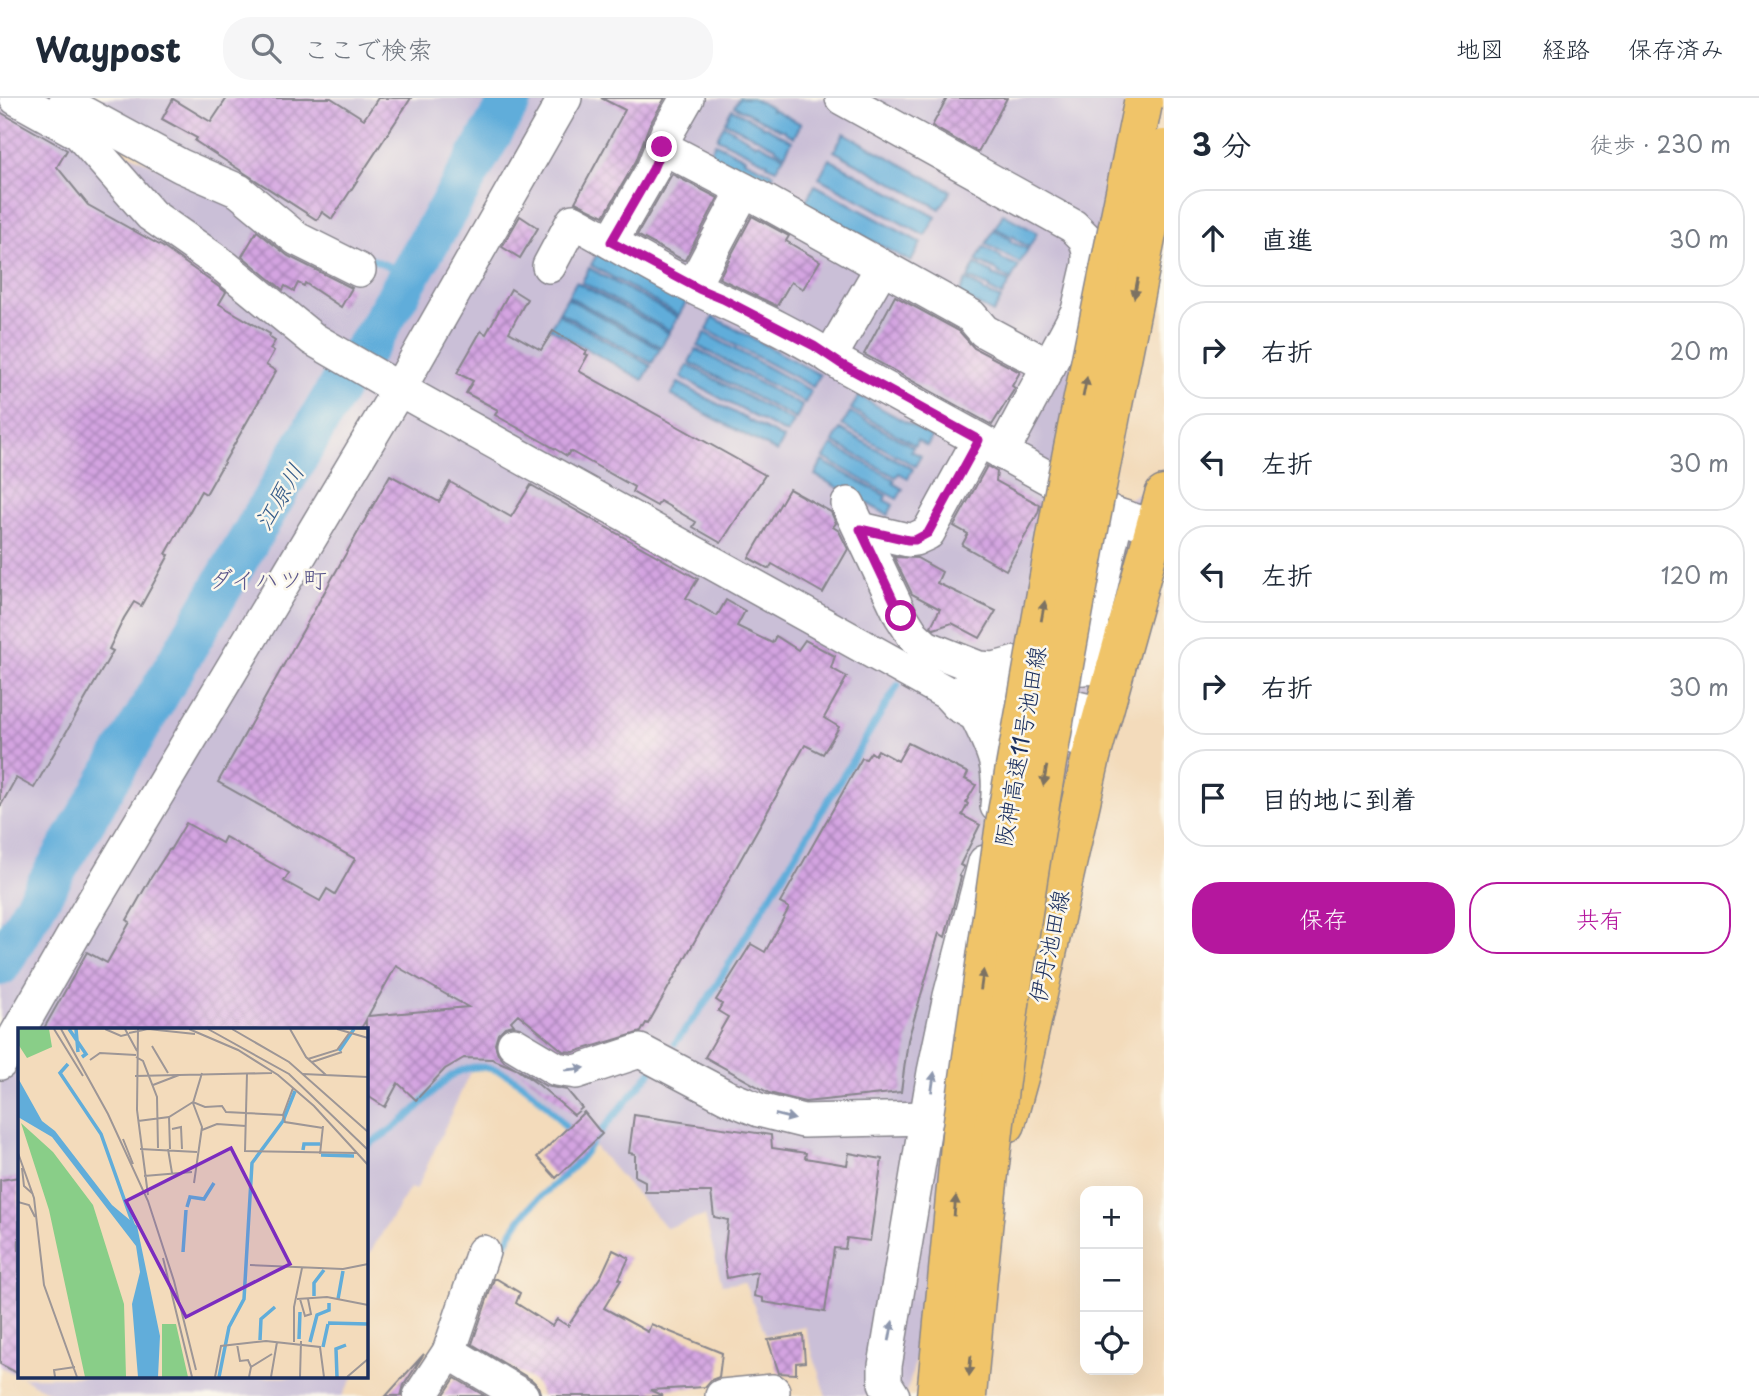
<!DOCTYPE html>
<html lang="ja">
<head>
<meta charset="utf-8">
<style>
	body { margin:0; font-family:"Playpen Sans","Klee One",sans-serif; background:#f6f6f7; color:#1f2937 }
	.controls { position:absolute; right:21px; bottom:21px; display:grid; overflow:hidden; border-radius:14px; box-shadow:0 7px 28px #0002 }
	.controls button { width:63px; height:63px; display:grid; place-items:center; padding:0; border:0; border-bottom:2px solid #e0e1e3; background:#fff; color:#1f2937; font:35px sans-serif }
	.stop { position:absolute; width:21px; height:21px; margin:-16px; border:5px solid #b5179e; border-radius:50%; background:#fff }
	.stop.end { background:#b5179e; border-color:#fff; box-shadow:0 2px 7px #0008 }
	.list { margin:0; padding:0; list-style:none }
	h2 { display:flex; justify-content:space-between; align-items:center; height:91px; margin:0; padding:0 28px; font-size:30px }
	h2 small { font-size:23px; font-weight:400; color:#747a83 }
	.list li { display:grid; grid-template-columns:46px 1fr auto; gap:21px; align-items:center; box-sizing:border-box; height:98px; margin:0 14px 14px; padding:0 14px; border:2px solid #e0e1e3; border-radius:28px }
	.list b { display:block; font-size:26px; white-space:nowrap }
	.list em { font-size:23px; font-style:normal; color:#747a83 }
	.actions { display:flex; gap:14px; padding:21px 28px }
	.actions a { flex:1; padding:16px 0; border:2px solid #b5179e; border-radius:28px; text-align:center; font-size:24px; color:#b5179e }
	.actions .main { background:#b5179e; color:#fff }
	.icon { flex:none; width:38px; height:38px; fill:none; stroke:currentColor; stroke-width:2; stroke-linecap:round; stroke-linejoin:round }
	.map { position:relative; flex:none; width:1164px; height:1298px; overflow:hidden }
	header { display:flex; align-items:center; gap:42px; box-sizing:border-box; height:98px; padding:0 35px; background:#fff; border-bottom:2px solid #e0e1e3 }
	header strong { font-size:33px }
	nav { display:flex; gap:38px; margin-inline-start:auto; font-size:24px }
	.search { width:490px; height:63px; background:#f6f6f7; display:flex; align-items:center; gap:18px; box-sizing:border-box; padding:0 24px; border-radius:28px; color:#747a83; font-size:26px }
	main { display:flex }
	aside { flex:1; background:#fff }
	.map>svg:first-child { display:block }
</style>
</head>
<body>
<header>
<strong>Waypost</strong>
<div class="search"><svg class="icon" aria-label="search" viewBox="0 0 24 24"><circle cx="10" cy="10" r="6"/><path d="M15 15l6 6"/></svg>ここで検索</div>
<nav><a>地図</a><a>経路</a><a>保存済み</a></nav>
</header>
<main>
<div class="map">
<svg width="1164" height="1298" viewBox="0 0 1164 1298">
	<defs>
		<pattern id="building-cross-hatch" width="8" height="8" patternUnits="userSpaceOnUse" patternTransform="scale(1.75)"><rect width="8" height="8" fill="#d4a4e1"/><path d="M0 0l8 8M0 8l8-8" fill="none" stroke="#ab86ba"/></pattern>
	</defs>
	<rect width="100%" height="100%" fill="#fbf7ec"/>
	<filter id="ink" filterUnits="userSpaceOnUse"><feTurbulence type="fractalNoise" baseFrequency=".0143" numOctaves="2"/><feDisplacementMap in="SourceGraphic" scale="14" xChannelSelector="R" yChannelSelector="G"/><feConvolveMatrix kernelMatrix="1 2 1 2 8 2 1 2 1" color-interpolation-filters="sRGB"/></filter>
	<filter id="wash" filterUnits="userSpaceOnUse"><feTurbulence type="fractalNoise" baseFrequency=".00686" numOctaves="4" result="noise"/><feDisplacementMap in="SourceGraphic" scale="28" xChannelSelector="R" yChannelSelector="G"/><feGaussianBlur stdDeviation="1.57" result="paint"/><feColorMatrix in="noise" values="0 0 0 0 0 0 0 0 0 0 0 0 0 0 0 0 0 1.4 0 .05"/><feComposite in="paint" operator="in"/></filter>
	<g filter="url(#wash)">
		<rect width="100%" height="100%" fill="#f3dbbb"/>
		<!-- industrial -->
		<g fill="#cabfd7">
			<path d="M0 0 191 83 360 185 76 0H1126L1053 369 1118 405 1142 395 906 1298H826L804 1228 766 1237 744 1184 722 1187 705 1118 666 1130 596 1050 586 1040 570 1032 542 997 523 984 492 969 473 968 416 1092 410 1090 366 1161V932H19V1278L0 1269Z"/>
			<path d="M21 1279H354L342 1298H56Z"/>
		</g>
		<!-- water -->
		<g fill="#61adda" stroke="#3e6e9c" stroke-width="2">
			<path d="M739 0H752L772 10 771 12H775L801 26 794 39 785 34V32H781L734 8Z"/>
			<path d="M732 11 762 27V29H766L792 43 785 56 776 51V49L725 24Z"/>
			<path d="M724 27 756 46 758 45 784 58 776 71 767 67 768 65 717 40Z"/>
			<path d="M844 35 951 93 940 111 834 53Z"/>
			<path d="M715 45 745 60 744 62 774 76 767 89 708 58Z"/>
			<path d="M829 61 936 119 925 138 819 80Z"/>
			<path d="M815 87 921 145 911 164 804 106Z"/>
			<path d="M1003 116 1037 135 1029 149 1016 142 1013 138 1012 139 995 130Z"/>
			<path d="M994 132 1011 142 1010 144 1028 151 1020 165 986 146Z"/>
			<path d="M984 149 1001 159V161L1019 168 1011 182 998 175V173L976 163Z"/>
			<path d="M598 154 687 203 679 217 591 167Z"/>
			<path d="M975 166 992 175V177L1010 184 1002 198 989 191V189L968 180Z"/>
			<path d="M589 170 678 219 670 233 582 184Z"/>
			<path d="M966 182 983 191V193L1001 201 993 215 959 196Z"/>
			<path d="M576 184 669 235 661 249 568 198Z"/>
			<path d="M567 200 660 251 652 265 559 214Z"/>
			<path d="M558 216 651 268 643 282 550 230Z"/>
			<path d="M713 219 820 277 813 289 707 232Z"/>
			<path d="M705 235 811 293 805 305 698 248Z"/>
			<path d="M696 251 802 308 796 321 689 264Z"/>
			<path d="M688 267 794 324 787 336 681 279Z"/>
			<path d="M678 285 784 341 777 354 671 297Z"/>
			<path d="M859 298 932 339 927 348 917 342 915 347 851 311Z"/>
			<path d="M850 314 913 349 911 353 921 358 915 368 842 327Z"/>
			<path d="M840 331 913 371 908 380 899 375 896 379 833 344Z"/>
			<path d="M832 347 895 382 893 385 903 391 897 401 824 360Z"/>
			<path d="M822 363 886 398 884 402 893 407 888 417 815 377Z"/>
		</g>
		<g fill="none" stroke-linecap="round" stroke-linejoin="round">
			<!-- stream -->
			<g stroke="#61adda" stroke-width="7">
				<path d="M362 157 410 177"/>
				<path d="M675 945 706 904 898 587"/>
				<path d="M596 1039 651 974"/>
				<path d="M366 1048C383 1038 399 1027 413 1014 426 1002 438 987 453 977 497 948 548 1006 571 1036"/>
				<path d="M496 1164C507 1141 518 1121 536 1103 555 1084 580 1067 593 1042"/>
			</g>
			<!-- river -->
			<path stroke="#61adda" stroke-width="42" d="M0 867 348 273 373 240 512 0"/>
		</g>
		<g id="blocks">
			<!-- building -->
			<g fill="url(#building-cross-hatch)" fill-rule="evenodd">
				<path d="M227 0H331L364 21 378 0H411L332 121 322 114 317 122 195 43 197 40 162 21 173 1 211 24Z"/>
				<path d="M601 0H665L649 28 636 63 604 118 575 104 625 12Z"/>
				<path d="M947 0H1007L978 54 932 28Z"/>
				<path d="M0 14 67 52 57 69 88 107 163 149 226 194 219 206 270 236 269 239 275 243 270 251 274 253 266 267 276 273 206 396 201 393 166 456 169 457 141 508 134 504 124 520 109 551 113 553 34 690 16 680 0 709Z"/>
				<path d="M672 76 718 100 685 162H683L637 137Z"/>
				<path d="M520 118 538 130 520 160 502 149Z"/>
				<path d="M752 118 789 138 786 143 820 163 803 191 791 184 777 208 719 180Z"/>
				<path d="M257 133 288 158 352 190 341 209 305 185 304 188 298 185 294 193 285 188 283 192 242 158Z"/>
				<path d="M511 191 527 201 509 234 541 252 553 233 587 253 585 256 588 257 579 273 765 377 721 445 693 429 696 424 660 403 657 408 632 394 634 389 570 353 567 358 545 345 495 317 498 312 466 295 473 283 457 275 481 233 486 236Z"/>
				<path d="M895 198 959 233 974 250 1020 274 1012 288 1015 290 992 327 864 256Z"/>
				<path d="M987 368 997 374 996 383 1040 407 1038 415 1006 472 962 447 968 436 954 428Z"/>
				<path d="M390 377 439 404 450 384 511 419 531 387 698 481 686 500 717 518 726 502 745 513 737 528 772 545 776 538 798 552 805 542 835 558 831 570 847 579 824 620 839 629 823 656 805 647 648 926 646 925 641 934 574 954 563 953 518 916 511 923 514 927 505 929 498 936 495 946 498 956 504 963 546 988 567 992 582 1010 574 1017 539 987 516 971 492 961 464 960 445 971 416 1002 398 985 385 1009 366 997V922L360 932H43L87 854 107 865 130 824 127 822 150 781 169 752H170L186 725 222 745 225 739 289 775 284 783 320 803 327 791 335 796 355 761 218 684ZM396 868 468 909 368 918Z"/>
				<path d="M789 391 831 414 836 425 833 429 839 433 848 451 823 495 772 466 769 471 749 460Z"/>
				<path d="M894 459 917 460 942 474 937 485 996 513 980 540 952 525 934 531 931 528 940 511 912 496Z"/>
				<path d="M908 645 968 675 965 681 976 687 966 704 968 706 962 717 980 727 960 767 964 769 959 778 961 779 945 839 939 835 908 942 901 994 805 1004 769 995 705 959 728 919 718 913 722 906 716 902 751 846 765 854 789 810 780 805 862 660 866 661 871 654 875 657 878 652 898 663Z"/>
				<path d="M584 1014 602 1036 556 1080 537 1059Z"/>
				<path d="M634 1017 771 1037 772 1050 806 1055 805 1060 847 1067 849 1055 882 1061 870 1143 847 1140 845 1151 834 1150 825 1214 763 1204V1200L754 1198 757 1174 727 1180 724 1160 728 1122 714 1119 711 1094H645V1083L635 1078V1056L629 1055Z"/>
				<path d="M19 1079V1276L0 1266V1082Z"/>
				<path d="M613 1152 629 1160 619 1181 621 1182 604 1210 648 1234 651 1226 722 1255 719 1279 711 1282 705 1289 650 1292 663 1298H541L538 1288 532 1282 472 1246 494 1181H497L520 1195 516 1205 552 1228 557 1221 568 1228 601 1178Z"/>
				<path d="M803 1237 805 1264 796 1265V1276L779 1275 768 1242Z"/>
				<path d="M424 1256 404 1287 401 1298H386Z"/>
				<path d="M455 1280 485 1298H443Z"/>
			</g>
		</g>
	</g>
	<g filter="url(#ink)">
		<use href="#blocks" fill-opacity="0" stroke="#87858c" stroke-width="2"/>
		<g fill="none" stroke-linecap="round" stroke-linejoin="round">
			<!-- minor casing -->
			<g stroke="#87858c" stroke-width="36">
				<g id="minor">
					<path d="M16 0 79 35 151 117 225 169 313 241 399 291 947 595 958 607 976 617 1094 645"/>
					<path d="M842 0 1073 128 1085 140 1089 154V166L1078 213 1002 355"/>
					<path d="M65 5 181 68 239 93 297 141 359 172"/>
					<path d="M662 49 752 96 971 218 984 233 1049 268"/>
					<path d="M611 144 653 71 667 35 687 0"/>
					<path d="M549 168 573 123C614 145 655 171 697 191 746 214 796 236 841 266L1114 416 1155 429"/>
					<path d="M693 188 744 92"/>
					<path d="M830 259 882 169"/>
					<path d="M848 406 901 518 913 537 926 549 979 570 994 571 1016 565 1078 570 1116 569"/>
					<path d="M861 431 908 442 915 441 928 435 979 342"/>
					<path d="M1095 514 1117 417"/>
					<path d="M1082 570 1092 528"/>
					<path d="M960 594 983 588 1103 616"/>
					<path d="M976 617C993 652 1002 667 997 708"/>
					<path d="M514 946 556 971 576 974 640 953 727 999 759 1012 803 1023 927 1020"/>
					<path d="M0 965 84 819 399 291 565 0"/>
					<path d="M449 1254 522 1298"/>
					<path d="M420 1298 449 1254 483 1154"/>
					<path d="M722 1298 773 1293"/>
					<path d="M893 1298 885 1285V1268L934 974 950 898 985 764"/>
				</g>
			</g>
			<!-- major casing -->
			<g stroke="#87858c" stroke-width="41">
				<path id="major" d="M1006 1026 1021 972 1091 659 1164 397"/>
			</g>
			<!-- minor -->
			<use href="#minor" stroke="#fff" stroke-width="33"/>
			<!-- major -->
			<use href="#major" stroke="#f0c469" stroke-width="38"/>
			<!-- highway-bridge casing -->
			<g stroke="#87858c" stroke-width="41" stroke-linecap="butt">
				<g id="highway-bridge">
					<path d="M936 1298 961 1037 1005 726 1064 394 1143 5"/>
					<path d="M967 1298C983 1111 1005 923 1035 737 1072 507 1118 279 1164 51"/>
				</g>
			</g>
			<!-- highway-bridge -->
			<use href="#highway-bridge" stroke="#f0c469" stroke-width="38"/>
		</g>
		<!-- one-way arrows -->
		<defs><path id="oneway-solid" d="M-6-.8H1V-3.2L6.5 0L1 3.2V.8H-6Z" transform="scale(1.75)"/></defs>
		<g fill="#7b7263">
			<use href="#oneway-solid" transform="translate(1136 190) rotate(101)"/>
			<use href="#oneway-solid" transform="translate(1085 289) rotate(-79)"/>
			<use href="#oneway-solid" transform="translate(1043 513) rotate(-80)"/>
			<use href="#oneway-solid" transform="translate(1045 678) rotate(100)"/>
			<use href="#oneway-solid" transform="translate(982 882) rotate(-82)"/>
			<use href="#oneway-solid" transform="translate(955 1108) rotate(-85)"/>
			<use href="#oneway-solid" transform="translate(970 1268) rotate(95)"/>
		</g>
		<g fill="#8d97ae">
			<use href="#oneway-solid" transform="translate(575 971) rotate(-6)"/>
			<use href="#oneway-solid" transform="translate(933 984) rotate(-82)"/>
			<use href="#oneway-solid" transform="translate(785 1019) rotate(14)"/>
			<use href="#oneway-solid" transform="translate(891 1233) rotate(-80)"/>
		</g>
	</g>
	<g fill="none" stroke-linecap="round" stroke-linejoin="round" filter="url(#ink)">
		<!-- route -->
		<path stroke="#b5179e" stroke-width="9" d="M662 49 653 71 611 144 699 191 723 201 814 248 841 266 979 342 928 435 915 442H908L860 431 901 518"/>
	</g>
	<g text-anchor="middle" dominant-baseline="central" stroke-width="5" stroke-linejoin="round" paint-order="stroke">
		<!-- street labels -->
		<g font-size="23" fill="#1b2f5e" stroke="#fbf7ec">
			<text transform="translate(1019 648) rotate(-80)">阪神高速11号池田線</text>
			<text transform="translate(1048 848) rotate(-78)">伊丹池田線</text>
		</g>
		<!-- water labels -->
		<g font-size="24" font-style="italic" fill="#345b89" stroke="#fbf7ec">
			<text transform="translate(278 398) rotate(-59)">江原川</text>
		</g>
		<!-- neighbourhood labels -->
		<g font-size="24" fill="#5c588c" stroke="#fbf7ec">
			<text x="268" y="480">ダイハツ町</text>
		</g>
	</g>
	<!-- overview -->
	<g transform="translate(18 930)">
		<rect width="350" height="350" fill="#f3dbbb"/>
		<path d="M0 1H31L34 19 9 30 0 16ZM3 95 35 124 75 177 106 276 108 349H67L31 182ZM144 296H158L170 349H144Z" fill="#89ce88"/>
		<path d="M0 50 24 93 37 103 94 177 119 198 142 308 140 349H120L114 276 122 244 118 218 34 109 0 89Z" fill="#61adda"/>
		<path fill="none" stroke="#61adda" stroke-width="3.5" d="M51 1 68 26 64 29M58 1 60 24M321 23 336 1M50 36 42 45 83 106 116 199M285 122 286 116H302M303 127 336 128M169 179 172 169 186 171 196 155M165 224 168 182M296 268V255L306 242M320 271 325 243M310 295 350 296M281 311 282 284M242 312 243 291 257 279M292 314 299 287 311 282V275M305 319 310 296M201 349 211 299 226 271 234 135 265 93 277 63M319 349 318 321 328 317"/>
		<path fill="none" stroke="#9d9696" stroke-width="2" d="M36 1 65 48M43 1 90 86 130 173 156 253 178 342M87 1 103 8 111 6M107 1 119 23M120 1 119 82 130 167M171 1 220 22 260 47 296 78 350 137M190 1 271 46 350 122M214 1 271 34 350 104M272 1 288 29 308 47M319 1 350 10M111 5 130 1 177 6M134 18 150 45M118 29 125 33 139 69 140 120M290 31 319 22 332 4M72 32 82 25 118 27M294 34 324 24M229 45 227 123 339 125M285 46 350 49M117 48 254 45M135 57 161 47M265 87 275 60M151 89 152 121M120 93 151 89 175 74 187 79 204 78 208 84 265 87 267 94 305 100M154 101 163 99 164 121M184 102 199 96 228 98M105 111 115 136M122 121 179 124M150 121 154 145M0 125 16 170 26 257 59 349M302 126 305 98M4 140 6 158 15 166M126 148 174 144M176 155 184 99 175 75 184 45M0 174 11 177 17 189M145 230 174 349M232 237 325 241 350 236M279 271 309 269 350 277M282 271 287 288 293 286 290 271M276 314V279L284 240M219 316 222 333 230 332 233 339M37 349 36 342 57 339M197 349 203 318 248 313 302 319 306 349M231 349 233 339 254 326M253 349 259 314M282 349 283 313M329 349 350 331"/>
		<path fill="#7b2cbf" fill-opacity="0.15" stroke="#7b2cbf" stroke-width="3.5" d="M213 120 272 236 168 289 108 173Z"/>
		<rect width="350" height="350" fill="none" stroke="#1b2f5e" stroke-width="3.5"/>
	</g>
</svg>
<div class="controls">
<button>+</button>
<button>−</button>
<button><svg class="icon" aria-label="locate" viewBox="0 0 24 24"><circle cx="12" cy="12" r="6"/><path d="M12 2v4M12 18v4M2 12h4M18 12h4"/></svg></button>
</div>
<div class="stop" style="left:901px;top:518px"></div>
<div class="stop end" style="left:662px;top:49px"></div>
</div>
<aside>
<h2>3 分<small>徒歩 · 230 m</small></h2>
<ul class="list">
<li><svg class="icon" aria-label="ahead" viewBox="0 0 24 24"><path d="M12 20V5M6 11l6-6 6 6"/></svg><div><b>直進</b></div><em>30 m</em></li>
<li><svg class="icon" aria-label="right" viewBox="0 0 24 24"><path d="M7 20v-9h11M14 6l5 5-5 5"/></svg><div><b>右折</b></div><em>20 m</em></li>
<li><svg class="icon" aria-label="left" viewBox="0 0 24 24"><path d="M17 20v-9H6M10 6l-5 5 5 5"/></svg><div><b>左折</b></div><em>30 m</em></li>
<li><svg class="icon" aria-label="left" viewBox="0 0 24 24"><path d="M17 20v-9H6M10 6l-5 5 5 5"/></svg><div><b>左折</b></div><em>120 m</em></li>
<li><svg class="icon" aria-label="right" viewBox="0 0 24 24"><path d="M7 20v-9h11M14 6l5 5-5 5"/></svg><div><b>右折</b></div><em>30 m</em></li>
<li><svg class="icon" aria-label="arrive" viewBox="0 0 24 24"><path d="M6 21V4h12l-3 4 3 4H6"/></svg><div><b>目的地に到着</b></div></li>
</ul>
<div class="actions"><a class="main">保存</a><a>共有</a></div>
</aside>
</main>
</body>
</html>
